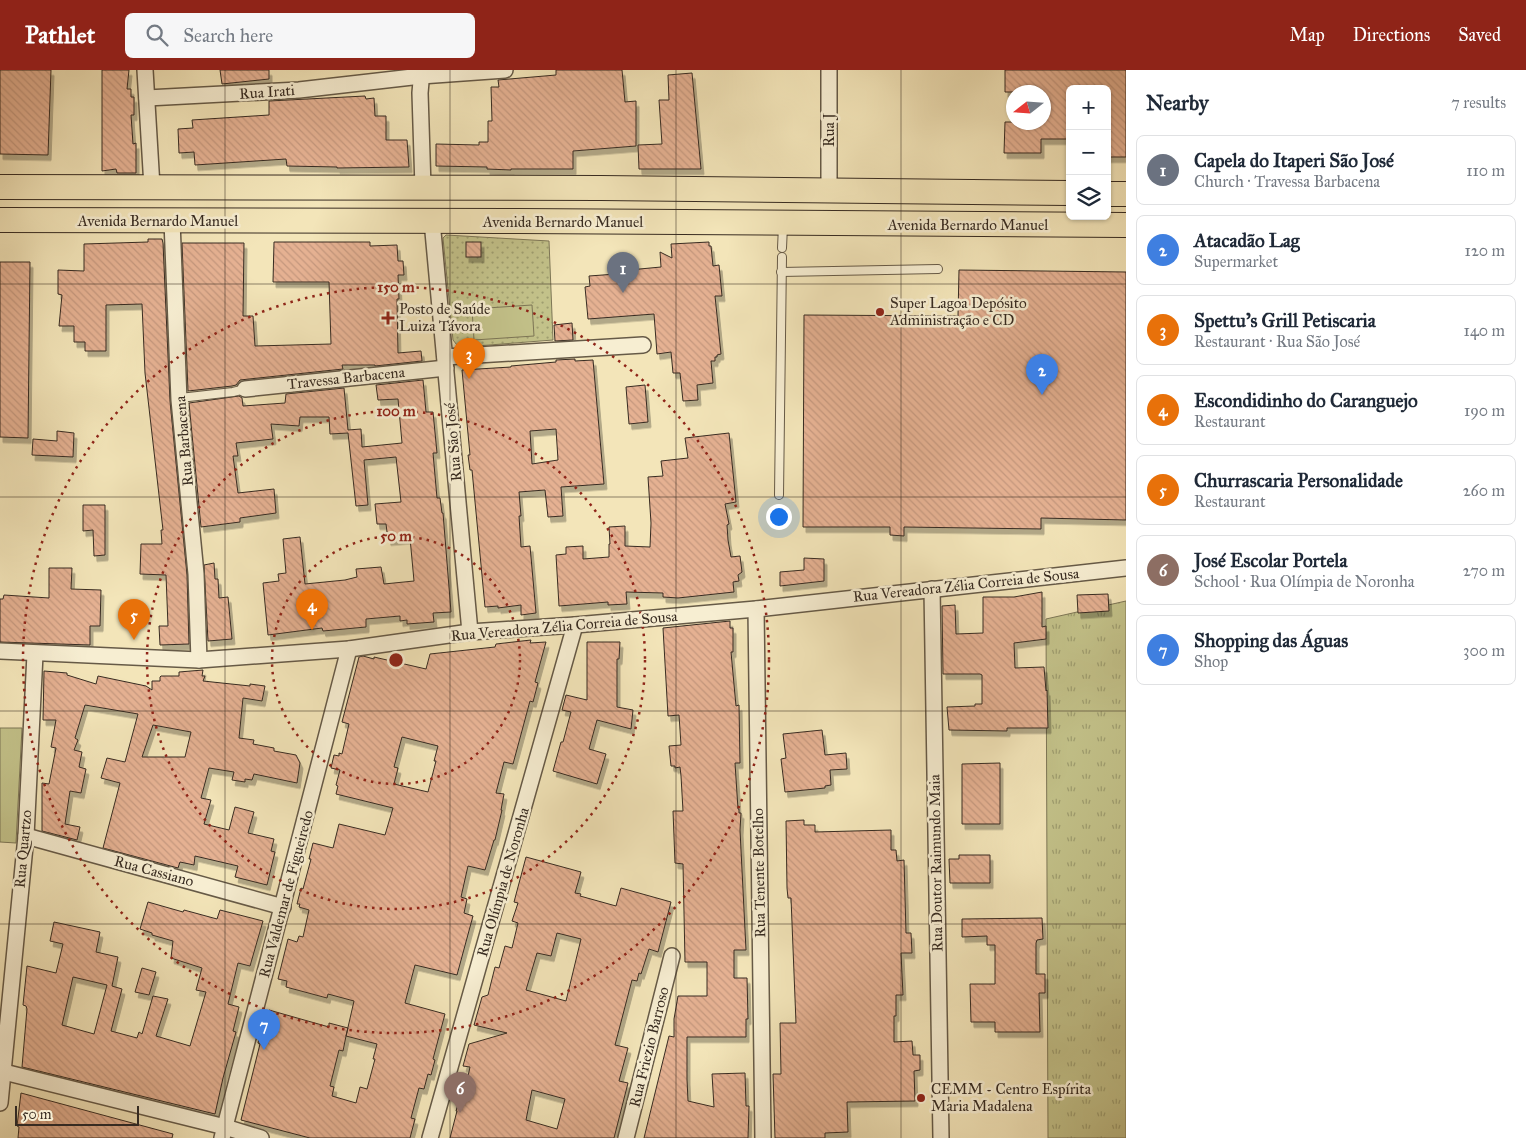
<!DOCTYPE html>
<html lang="en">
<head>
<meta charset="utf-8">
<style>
	body { margin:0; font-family:"IM FELL Great Primer",serif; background:#f6f6f7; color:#1f2937 }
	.controls { position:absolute; right:15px; top:15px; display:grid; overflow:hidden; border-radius:8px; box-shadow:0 1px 4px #0004 }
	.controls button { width:45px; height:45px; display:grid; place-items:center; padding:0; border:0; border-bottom:1px solid #e0e1e3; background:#fff; color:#1f2937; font:25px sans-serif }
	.compass { position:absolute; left:1006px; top:15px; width:45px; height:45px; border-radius:50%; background:#fff; box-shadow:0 1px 4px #0004; rotate:253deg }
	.scale { position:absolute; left:15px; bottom:12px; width:124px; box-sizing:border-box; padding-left:5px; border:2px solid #372b21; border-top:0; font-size:14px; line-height:18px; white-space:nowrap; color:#372b21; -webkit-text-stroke:4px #f7eed2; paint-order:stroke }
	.you { position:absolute; left:778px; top:446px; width:18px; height:18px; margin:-12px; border:4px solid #fff; border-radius:50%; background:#1a73e8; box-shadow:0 0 0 8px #1a73e833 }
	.badge { display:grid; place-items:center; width:32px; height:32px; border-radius:50%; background:#8f2418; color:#fff; font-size:16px; font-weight:700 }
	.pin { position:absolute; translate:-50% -41px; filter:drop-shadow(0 1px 2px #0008) }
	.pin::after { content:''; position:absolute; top:26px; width:18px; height:15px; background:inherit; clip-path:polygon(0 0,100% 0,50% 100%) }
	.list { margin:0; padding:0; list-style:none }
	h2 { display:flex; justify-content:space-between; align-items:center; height:65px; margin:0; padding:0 20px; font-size:21px }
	h2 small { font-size:16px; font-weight:400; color:#747a83 }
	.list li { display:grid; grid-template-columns:32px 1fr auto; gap:15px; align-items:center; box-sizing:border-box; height:70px; margin:0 10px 10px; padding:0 10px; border:1px solid #e0e1e3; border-radius:8px }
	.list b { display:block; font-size:19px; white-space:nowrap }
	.list p { margin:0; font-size:16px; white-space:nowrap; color:#747a83 }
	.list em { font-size:16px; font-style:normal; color:#747a83 }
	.icon { flex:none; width:28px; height:28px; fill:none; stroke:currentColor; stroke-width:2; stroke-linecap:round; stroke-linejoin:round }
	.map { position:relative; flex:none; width:1126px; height:1068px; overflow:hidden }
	header { display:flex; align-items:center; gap:30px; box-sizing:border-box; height:70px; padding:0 25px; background:#8f2418; color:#fff }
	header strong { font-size:24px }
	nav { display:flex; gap:28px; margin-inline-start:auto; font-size:18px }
	.search { width:350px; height:45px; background:#f6f6f7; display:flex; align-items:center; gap:12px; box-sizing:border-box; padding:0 18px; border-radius:8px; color:#747a83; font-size:19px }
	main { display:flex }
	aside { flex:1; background:#fff }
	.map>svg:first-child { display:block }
</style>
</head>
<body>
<header>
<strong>Pathlet</strong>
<div class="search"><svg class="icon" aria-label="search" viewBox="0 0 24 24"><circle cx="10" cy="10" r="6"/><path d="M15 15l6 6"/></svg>Search here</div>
<nav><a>Map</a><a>Directions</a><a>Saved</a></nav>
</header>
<main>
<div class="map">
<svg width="1126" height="1068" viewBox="0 0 1126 1068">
	<defs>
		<pattern id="grass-tufts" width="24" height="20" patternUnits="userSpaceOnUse" patternTransform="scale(1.25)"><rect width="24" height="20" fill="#c3c28a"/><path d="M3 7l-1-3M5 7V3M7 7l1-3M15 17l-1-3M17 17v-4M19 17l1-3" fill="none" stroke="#9f9e70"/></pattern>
		<pattern id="park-dots" width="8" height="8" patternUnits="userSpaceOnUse" patternTransform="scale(1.25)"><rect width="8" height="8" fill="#c3c28a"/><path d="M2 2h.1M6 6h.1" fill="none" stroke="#9f9e70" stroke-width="1.8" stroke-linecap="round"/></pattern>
		<pattern id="building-back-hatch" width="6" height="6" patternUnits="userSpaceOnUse" patternTransform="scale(1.25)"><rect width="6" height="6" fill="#e5b192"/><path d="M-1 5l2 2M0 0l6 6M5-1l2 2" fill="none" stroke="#c5987e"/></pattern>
		<filter id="shadow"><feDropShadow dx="3" dy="5.5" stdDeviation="0" flood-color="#0004"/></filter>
	</defs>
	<rect width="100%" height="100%" fill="#f3e5b9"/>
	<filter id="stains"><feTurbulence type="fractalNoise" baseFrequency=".004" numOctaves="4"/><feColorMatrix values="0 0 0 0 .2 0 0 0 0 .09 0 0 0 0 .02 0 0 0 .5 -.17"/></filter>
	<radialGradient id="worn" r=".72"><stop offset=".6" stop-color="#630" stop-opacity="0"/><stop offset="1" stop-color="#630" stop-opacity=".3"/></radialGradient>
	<!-- grass -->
	<path fill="url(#grass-tufts)" stroke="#7d7656" d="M1126 531V1068H1048L1046 549Z"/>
	<!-- park -->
	<path fill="url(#park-dots)" stroke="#7d7656" d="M446 165 549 171 553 270 464 277 457 275 453 270 443 168Z"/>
	<!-- garden -->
	<g fill="#c3c28a" stroke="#7d7656">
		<path d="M532 235 534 266 474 270 472 239Z"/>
		<path d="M0 658H22L16 773 0 772Z"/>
	</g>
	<!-- building -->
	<g fill="url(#building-back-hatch)" stroke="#372b21" fill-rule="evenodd" filter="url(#shadow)">
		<path d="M0 0H51L48 85 0 84Z"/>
		<path d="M102 0H129L127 19H131V27H134V45H131L133 74 136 73V103H117L116 99 102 101Z"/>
		<path d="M220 0H269V9L222 14Z"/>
		<path d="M556 0H622L625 32 636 31V76L573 81V99H511V100L487 99V97L436 96V74L479 75V72H488V51H492L491 17H499L498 10 556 5Z"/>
		<path d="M1005 0H1126V87H1107V19H1070V69H1041V83H1004L1005 52H1044V22H1005Z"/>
		<path d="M692 3 701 99H639L638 75 662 74 659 30H669L668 5Z"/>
		<path d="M365 26 366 29 374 28 375 46H386V70H407L409 97 337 98V97L287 96 286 89 195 95 194 82 179 83 178 59 193 58 192 50 269 45V31Z"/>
		<path d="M148 169H162L163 173 170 331 187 505 189 574 160 575 159 556H168L166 505 140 504 141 474H162L161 460H163L145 303 142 234 106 235V281H85V272H74V256H59L62 225 58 224V200L84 201V174L148 172Z"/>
		<path d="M274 172H370V176L397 175 398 191H403L404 205H398L399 229H397L398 283 421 281 422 291 375 296V295H342L343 299 240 310 236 315 232 316 188 321 182 173H244L243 246H253L255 276 331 274 329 212H273Z"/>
		<rect x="466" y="172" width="15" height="15"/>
		<path d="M709 172V176H711L713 196 719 195 722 226H715L721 284 717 285V287H715V291H711L713 313 697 315 698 330 683 331 680 303H673L671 282 657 284 654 244 588 249 585 217 590 216 589 206 630 203 629 200 661 197 660 182 672 188 671 174Z"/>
		<path d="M0 192H30L28 368 0 367Z"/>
		<path d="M959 200 1126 202V450L1041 448V459L904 457V466L890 465V457H803L804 245 958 246Z"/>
		<path d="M572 253 573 270 555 271 554 255Z"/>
		<path d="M575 289V291L593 290 604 414 561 417 563 446 548 447 545 420 519 422 521 446H519L521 477 530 476 536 543 521 545V535L498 538V536L485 537 472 400H470L468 385H470L462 300 511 297V296L556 292V290ZM556 359 558 390 532 394 530 361Z"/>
		<path d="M423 310 426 342H433L437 383H433L437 428H440L442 443H443L451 542 433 543 434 552 407 554V550L400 551V546L366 549V557L323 561 322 558 268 565 263 513 279 511 278 504 286 503 283 469 300 467 305 514 345 510 357 507 356 499 381 497 384 514 414 511 410 468 388 470 386 454H377L375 434 401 432 396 387 364 390 368 435 356 436 348 363 330 364 329 347H300L299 356 271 354 273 369 236 373 238 386H233L238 423 274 419 276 443 240 448V452L201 457 189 333 239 326 242 328 243 336 285 333 286 324 344 318 348 360 361 359 362 377 402 373 398 329 378 330 376 315Z"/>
		<path d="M645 315 648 352 629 354 626 317Z"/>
		<path d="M57 361 74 363 73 387 32 385 33 369 57 371Z"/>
		<path d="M729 363 736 432 725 434 729 454 727 455 728 470 731 487 740 486 742 502 738 505 739 511 733 512 734 522 678 528 663 527V523L626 522 627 534 608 535V532L559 536 556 485 566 484V477L583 476V489L609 487V474H610L609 457 625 456V476L650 477 651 453 648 407 663 406 661 391 688 388 685 368Z"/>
		<path d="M83 435H105V485L94 486 93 460 83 461Z"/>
		<path d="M804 488 824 489V511L780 516V502L804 500Z"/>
		<path d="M214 493 215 509H218L219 528 228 527 232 569 208 571 204 495Z"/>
		<path d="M49 498H72L71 519 101 520 100 556H90V575L0 572V529H3L4 525 49 528Z"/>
		<path d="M1042 522V557L1046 556V569L1014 573 1015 598 1044 597 1046 621 1047 620 1048 658H1007V661L949 660 947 637 975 636V634H982V605L980 604H943L942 536 955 535 956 564 983 563V527H1014Z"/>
		<path d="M1108 524 1109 541 1078 543 1077 525Z"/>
		<path d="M730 551V558H733V582H731L736 636 739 635 740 693H735L738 739H739V743H741L740 760 746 880H734V908H747L748 949H746V967H687V1009L688 1031 714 1037 712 1004 745 1003 746 1036H749L748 1068H644L669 966 674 967V949L678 926H707V892H685L683 794 675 793 673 741H683L681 706 680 697 675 698V696H671L669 676 681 675 679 645 668 646 663 558Z"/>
		<path d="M531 570 530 573 546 572 535 612 538 613 533 632 530 631 513 694 504 692 496 723 504 724 501 740H502L495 770H494L485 800 468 796 461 827 467 829 464 843 473 846 457 905 415 895 405 933 445 944 433 989 435 990 431 1005 428 1004 424 1019 419 1018 411 1048 415 1049 410 1068H310L241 1050 260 974 258 973 261 959 264 960 269 940 329 957V953L348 958 346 966 354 931 328 924 327 928 286 917 287 911 278 909 288 869 297 872 299 866 303 867 309 840 299 837 300 834H297L301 818 303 819 311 789H309L313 773 333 778 339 754 385 765 393 738 336 724 338 716 336 715 340 700 331 698 334 685 339 686V683L342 684 349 654 342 652 359 587 363 586 374 589V587L426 599 430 584 495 577 496 574ZM402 667 438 676 434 691H436L428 722 394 714 398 698 394 697ZM346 966 377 974 373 989H375L367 1019 360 1017 356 1033 332 1026 334 1017 330 1016 339 980 343 981Z"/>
		<path d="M587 572H620L619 589H617V637L633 640 631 659 597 650 589 679 606 684 597 714 553 701 561 672H563L571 642 562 640 566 625 587 630Z"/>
		<path d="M203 600 202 606H205L203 611 250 616V614L265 616 262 631 243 628 239 668 254 670 253 674 274 678V681L296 685 300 693 297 713 254 704 252 710 245 709V712L232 710 234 702 209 698 201 728 211 730 204 754 229 760 235 737 254 742 248 763 274 769 271 781 275 782 267 815 235 807 238 796 195 786 194 795 180 792 178 798 103 778 120 713 101 708 107 688 125 692 138 644 85 635 75 668 78 670 74 680 82 682 79 697 86 699 81 723 70 721 65 754 80 757 77 770 42 761V713L49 714 56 678 51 677 56 650H43L44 601 67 603V605L96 614 98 606 146 616 152 620V611H160V607L161 606H179V602ZM153 655 191 662 185 687H142Z"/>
		<path d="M822 660 825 685 846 683 847 699 830 700 831 715 825 716V718L785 722 781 689 786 688 783 664Z"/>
		<path d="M1000 693V754H962V694Z"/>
		<path d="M804 750V755H815V762L891 760V780H896L897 791 904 790 906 863H911L912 883H901L903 925H896V946H894V972L912 971 913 985H920V1000L914 1001 915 1031 847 1032 848 1062 825 1063V1068H775L773 1004H781L780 953H796L791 828H788L787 818 786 751Z"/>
		<path d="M959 785H990V813H950L949 789H959Z"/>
		<path d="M526 787 581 802 575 823 581 824 580 826 616 836 621 818 671 832 658 882 649 879 641 904 639 903 637 911 632 910 615 975 628 978 619 1011 628 1013 614 1068H450L457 1041H456L461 1024 464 1025 470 997 463 996 469 974 507 963 474 955 482 927 488 925 495 897 499 898 505 876 512 878 518 853 512 851 518 833 514 832ZM557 863 581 869 566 931 526 920 537 883 551 886ZM532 1020 565 1029 557 1059 526 1050Z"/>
		<path d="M148 832 183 842 184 840 217 849 220 840 263 851 250 896 238 893 228 934 239 937 233 961 236 962 223 1008 215 1044 22 997 27 939 26 936 23 935 27 896 56 903 63 874 50 871 54 852 100 862 96 882 118 887 112 916 122 919 111 961 137 968 139 962 142 964 153 926 168 929 156 966 190 976 206 922 196 920 202 898 171 888 173 871 152 865V863L140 859ZM73 907 107 915 94 964 62 955Z"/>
		<path d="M1042 848 1043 869 1037 870 1036 873V904H1045V923H1039L1040 962H995V952H971L970 914H995V875H987V866L962 867V849Z"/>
		<path d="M142 898 156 902 149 925 135 922Z"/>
		<path d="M21 1023 173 1064 172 1068H18L19 1057 17 1056Z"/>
	</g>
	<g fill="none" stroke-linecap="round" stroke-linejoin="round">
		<!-- lane casing -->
		<g stroke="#665a47" stroke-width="10">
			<g id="lane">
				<path d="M782 178 783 156"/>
				<path d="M781 202 938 199"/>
				<path d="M180 328 233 322 245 319"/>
				<path d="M779 425 782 187"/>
			</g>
		</g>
		<!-- street casing -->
		<g stroke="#665a47" stroke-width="18">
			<g id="street">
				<path d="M145 0 152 117"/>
				<path d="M422 0 420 23 423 118"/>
				<path d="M829 0V120"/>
				<path d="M147 28 299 20 421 6 505 0"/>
				<path d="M172 151 179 330 196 504 199 590"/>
				<path d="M432 151 470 562"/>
				<path d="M445 287 643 275"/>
				<path d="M245 319 446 298"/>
				<path d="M932 519 941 1068"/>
				<path d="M756 539 763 1068"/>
				<path d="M0 581 199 590 349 579 470 562 575 555 756 539 1126 498"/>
				<path d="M26 766 283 837"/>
				<path d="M0 1001 225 1057 261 1068"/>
				<path d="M0 1033 26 766 35 584"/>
				<path d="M222 1068 349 579"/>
				<path d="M430 1068 575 555"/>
				<path d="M626 1068 672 886"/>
			</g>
		</g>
		<!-- primary casing -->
		<g stroke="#372b21" stroke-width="26">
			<g id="primary">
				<path d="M0 117 601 118 1070 123"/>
				<path d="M1107 124H1126"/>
				<path d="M0 150 519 151 1126 155"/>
			</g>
		</g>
		<!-- lane -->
		<use href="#lane" stroke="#f7eed2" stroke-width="8"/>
		<!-- street -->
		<use href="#street" stroke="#f7eed2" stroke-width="15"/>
		<!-- primary -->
		<use href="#primary" stroke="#f3e5b9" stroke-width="24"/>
	</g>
	<!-- grid -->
	<path fill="none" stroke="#372b21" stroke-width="1" stroke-opacity="0.55" d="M225 0V1068M450 0V1068M676 0V1068M901 0V1068M0 214H1126M0 427H1126M0 641H1126M0 854H1126"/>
	<!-- distance rings -->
	<g fill="none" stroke="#8f2418" stroke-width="2.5" stroke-dasharray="2.5 5">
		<circle cx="396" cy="590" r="124"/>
		<circle cx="396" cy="590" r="249"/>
		<circle cx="396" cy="590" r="373"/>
	</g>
	<!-- markers -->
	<g fill="#8f2418" stroke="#f7eed2" stroke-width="2">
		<circle cx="880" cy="242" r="5"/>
		<path d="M385.5 240.5h5v5h5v5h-5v5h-5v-5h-5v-5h5z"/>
		<circle cx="921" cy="1028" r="5"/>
	</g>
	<g text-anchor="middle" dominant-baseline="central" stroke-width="5" stroke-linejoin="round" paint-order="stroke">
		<!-- street labels -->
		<g font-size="15" fill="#372b21" stroke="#f7eed2">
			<text transform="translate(267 22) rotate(-4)">Rua Irati</text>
			<text transform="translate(829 60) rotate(-90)">Rua J</text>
			<text x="158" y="151">Avenida Bernardo Manuel</text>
			<text x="563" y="152">Avenida Bernardo Manuel</text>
			<text x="968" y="155">Avenida Bernardo Manuel</text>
			<text transform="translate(346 308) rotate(-6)">Travessa Barbacena</text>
			<text transform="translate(184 371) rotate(-95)">Rua Barbacena</text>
			<text transform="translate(453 372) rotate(-95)">Rua São José</text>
			<text transform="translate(966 515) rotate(-6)">Rua Vereadora Zélia Correia de Sousa</text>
			<text transform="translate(564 556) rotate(-5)">Rua Vereadora Zélia Correia de Sousa</text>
			<text transform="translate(23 779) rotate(-85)">Rua Quartzo</text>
			<text transform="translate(936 793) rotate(-91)">Rua Doutor Raimundo Maia</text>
			<text transform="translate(154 801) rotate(15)">Rua Cassiano</text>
			<text transform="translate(759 803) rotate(-91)">Rua Tenente Botelho</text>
			<text transform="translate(503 812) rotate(-74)">Rua Olímpia de Noronha</text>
			<text transform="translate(286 824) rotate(-75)">Rua Valdemar de Figueiredo</text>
			<text transform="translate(649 977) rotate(-76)">Rua Friezio Barroso</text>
		</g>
		<!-- poi labels -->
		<g font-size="15" fill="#372b21" stroke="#f7eed2" text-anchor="start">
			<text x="890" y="233">Super Lagoa Depósito<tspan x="890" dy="17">Administração e CD</tspan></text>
			<text x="399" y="239">Posto de Saúde<tspan x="399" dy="17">Luiza Távora</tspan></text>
			<text x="931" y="1019">CEMM - Centro Espírita<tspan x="931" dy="17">Maria Madalena</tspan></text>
		</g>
	</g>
	<circle cx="396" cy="590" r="8" fill="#8f2418" stroke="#f7eed2" stroke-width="2.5"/>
	<g font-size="15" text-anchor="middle" font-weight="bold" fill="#8f2418" stroke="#f7eed2" stroke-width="5" stroke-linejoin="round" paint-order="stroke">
		<text x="396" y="222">150 m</text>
		<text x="396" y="346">100 m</text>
		<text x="396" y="471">50 m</text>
	</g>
	<rect width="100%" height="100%" filter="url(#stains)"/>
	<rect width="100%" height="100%" fill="url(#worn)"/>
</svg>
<div class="controls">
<button>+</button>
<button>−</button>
<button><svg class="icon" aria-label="layers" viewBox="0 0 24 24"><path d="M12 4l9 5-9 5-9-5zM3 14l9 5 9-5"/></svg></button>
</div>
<svg class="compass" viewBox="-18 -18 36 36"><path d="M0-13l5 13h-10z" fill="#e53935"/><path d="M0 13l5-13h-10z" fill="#747a83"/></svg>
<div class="scale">50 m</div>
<div class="you"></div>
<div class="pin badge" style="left:623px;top:223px;background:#6b7280">1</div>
<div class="pin badge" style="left:1042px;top:325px;background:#3f7fe0">2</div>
<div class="pin badge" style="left:469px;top:309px;background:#e8710a">3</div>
<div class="pin badge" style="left:312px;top:560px;background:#e8710a">4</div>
<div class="pin badge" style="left:134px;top:570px;background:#e8710a">5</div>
<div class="pin badge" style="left:460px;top:1043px;background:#8d6e63">6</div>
<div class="pin badge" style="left:264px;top:980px;background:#3f7fe0">7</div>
</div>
<aside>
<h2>Nearby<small>7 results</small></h2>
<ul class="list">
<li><span class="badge" style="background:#6b7280">1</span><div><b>Capela do Itaperi São José</b><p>Church · Travessa Barbacena</p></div><em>110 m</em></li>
<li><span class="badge" style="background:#3f7fe0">2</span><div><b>Atacadão Lag</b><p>Supermarket</p></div><em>120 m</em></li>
<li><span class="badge" style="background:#e8710a">3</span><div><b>Spettu's Grill Petiscaria</b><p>Restaurant · Rua São José</p></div><em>140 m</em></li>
<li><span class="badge" style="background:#e8710a">4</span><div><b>Escondidinho do Caranguejo</b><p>Restaurant</p></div><em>190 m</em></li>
<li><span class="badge" style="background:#e8710a">5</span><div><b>Churrascaria Personalidade</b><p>Restaurant</p></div><em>260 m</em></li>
<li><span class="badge" style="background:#8d6e63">6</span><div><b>José Escolar Portela</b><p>School · Rua Olímpia de Noronha</p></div><em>270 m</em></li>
<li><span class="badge" style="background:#3f7fe0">7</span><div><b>Shopping das Águas</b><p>Shop</p></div><em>300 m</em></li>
</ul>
</aside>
</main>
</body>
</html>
